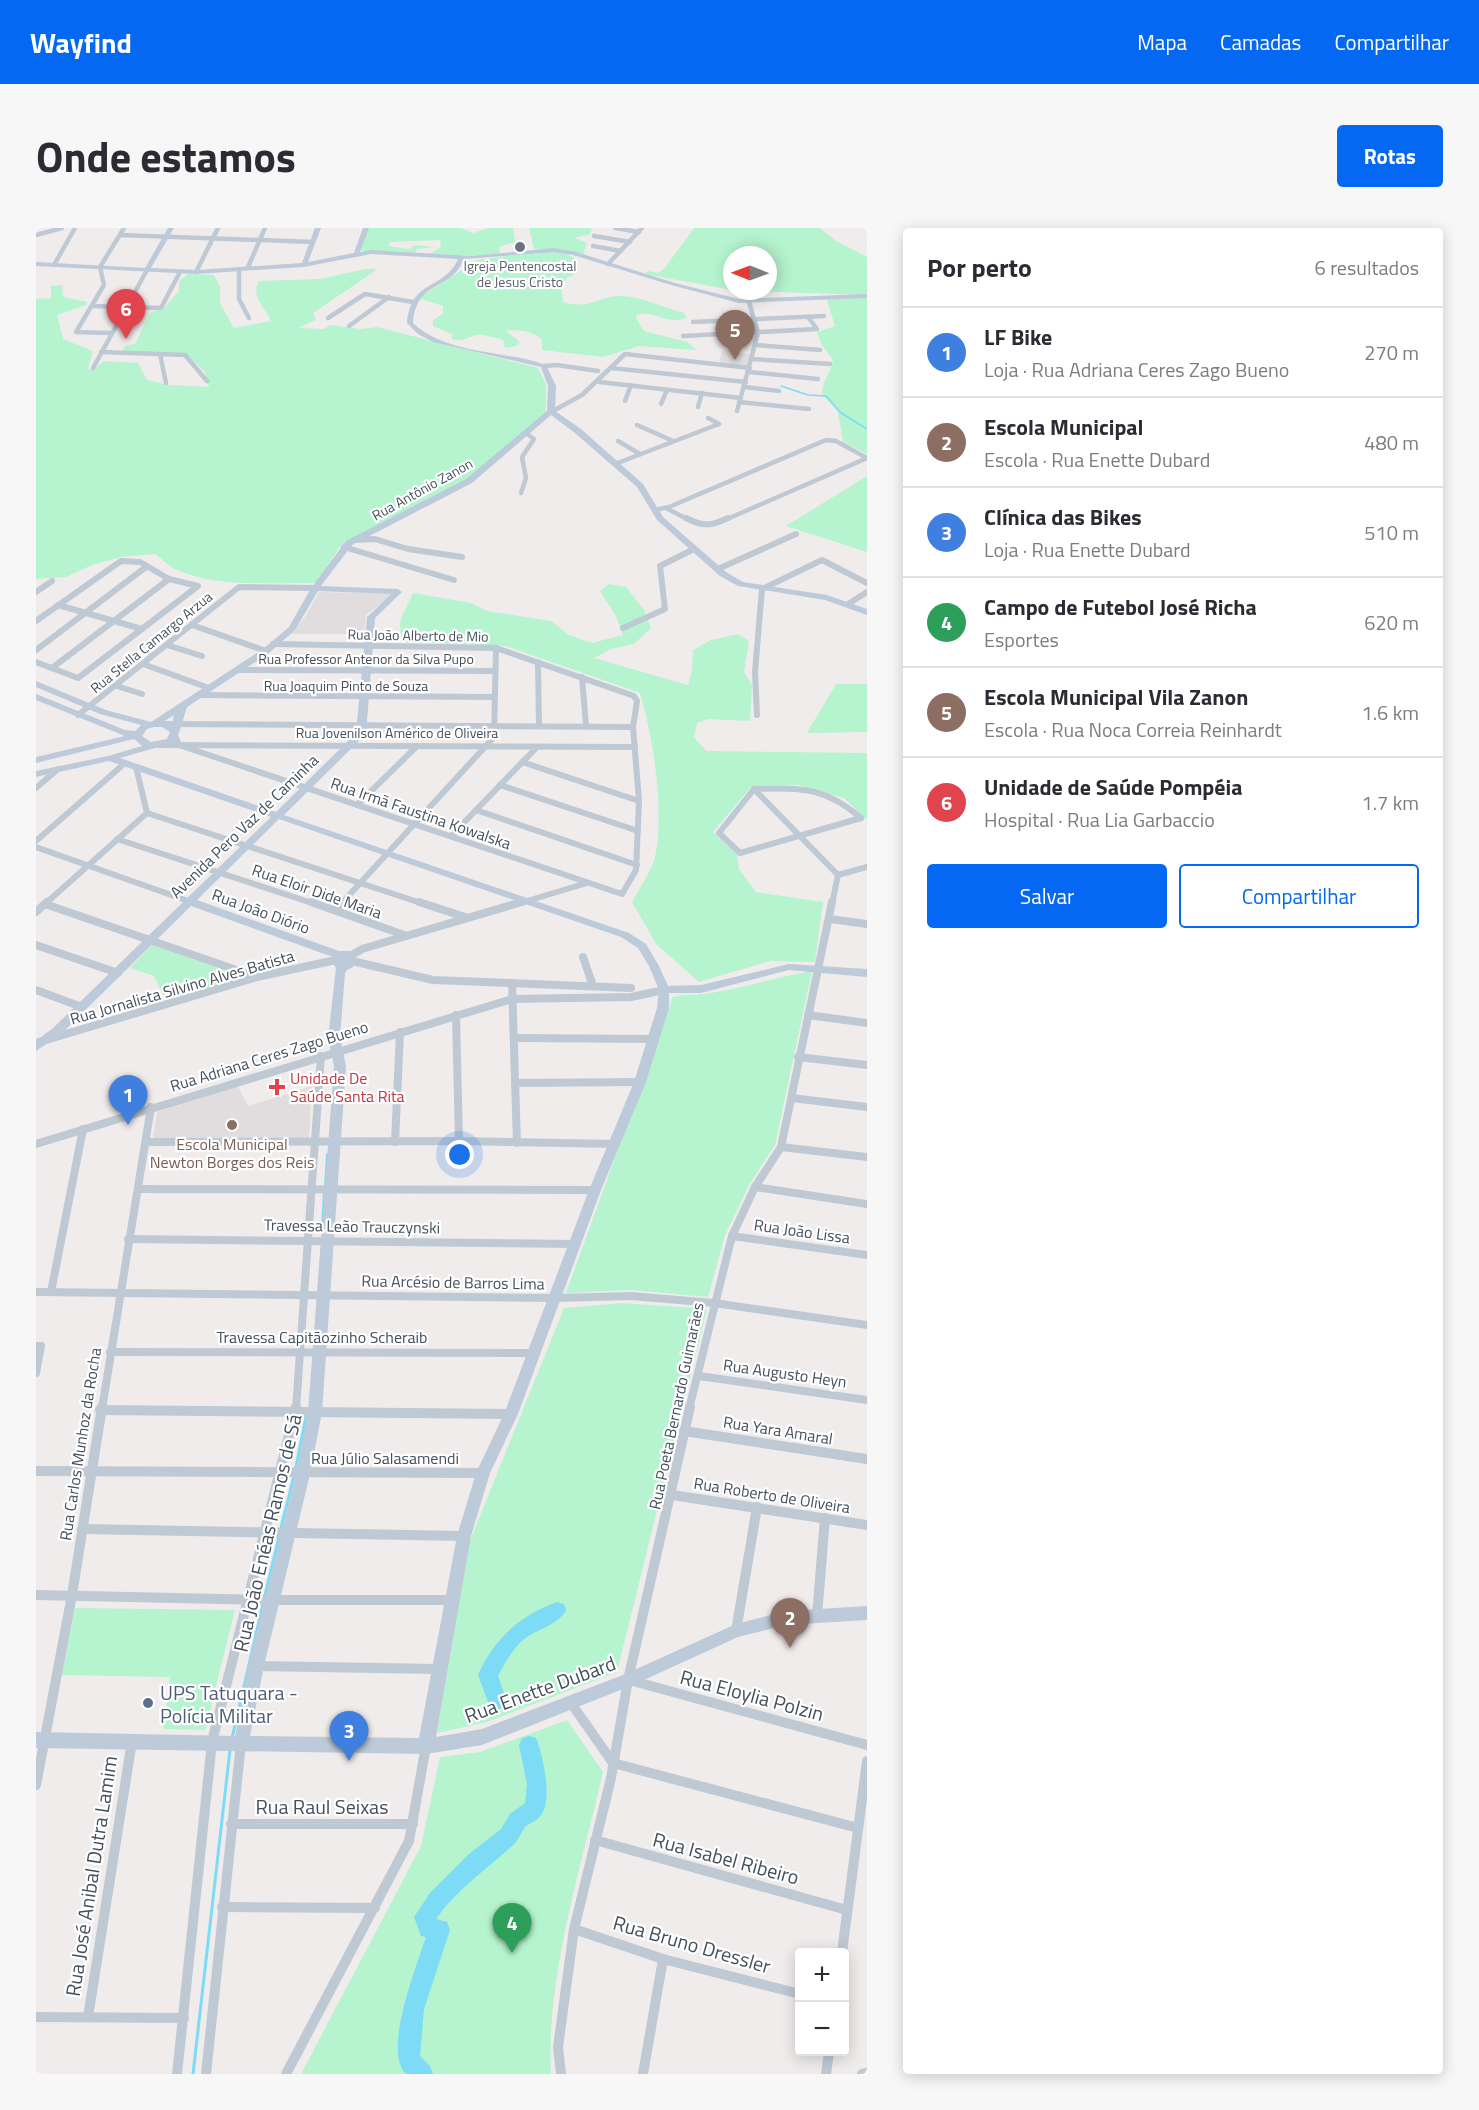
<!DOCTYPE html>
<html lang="pt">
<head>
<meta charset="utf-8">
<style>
	body { margin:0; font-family:"Titillium Web",sans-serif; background:#f7f7f7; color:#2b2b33 }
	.controls { position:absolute; right:18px; bottom:18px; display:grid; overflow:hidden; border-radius:6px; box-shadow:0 3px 15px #0003 }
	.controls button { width:54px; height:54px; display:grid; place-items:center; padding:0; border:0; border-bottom:2px solid #e1e1e2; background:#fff; color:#2b2b33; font:30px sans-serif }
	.compass { position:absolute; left:687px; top:18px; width:54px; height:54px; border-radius:50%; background:#fff; box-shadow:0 3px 15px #0003; rotate:271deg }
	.you { position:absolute; left:424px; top:927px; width:21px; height:21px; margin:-15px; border:4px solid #fff; border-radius:50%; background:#1a73e8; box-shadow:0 0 0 9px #1a73e833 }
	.badge { display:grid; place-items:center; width:39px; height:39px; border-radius:50%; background:#0468f2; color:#fff; font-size:20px; font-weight:700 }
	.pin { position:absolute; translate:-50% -50px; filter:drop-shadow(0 2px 3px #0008) }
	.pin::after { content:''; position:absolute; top:32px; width:21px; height:18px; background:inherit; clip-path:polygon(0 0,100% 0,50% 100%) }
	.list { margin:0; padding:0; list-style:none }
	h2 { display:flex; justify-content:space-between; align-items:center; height:78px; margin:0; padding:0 24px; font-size:26px }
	h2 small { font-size:20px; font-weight:400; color:#7c7c81 }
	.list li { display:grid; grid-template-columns:39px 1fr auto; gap:18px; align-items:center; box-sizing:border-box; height:90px; padding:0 24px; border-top:2px solid #e1e1e2 }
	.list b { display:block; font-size:22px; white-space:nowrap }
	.list p { margin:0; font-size:20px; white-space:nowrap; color:#7c7c81 }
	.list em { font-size:20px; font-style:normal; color:#7c7c81 }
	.actions { display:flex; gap:12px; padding:18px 24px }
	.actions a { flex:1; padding:14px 0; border:2px solid #0468f2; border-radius:6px; text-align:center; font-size:21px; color:#0468f2 }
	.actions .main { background:#0468f2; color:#fff }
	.map { position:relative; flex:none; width:831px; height:1846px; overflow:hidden; border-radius:6px }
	header { display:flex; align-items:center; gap:36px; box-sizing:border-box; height:84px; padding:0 30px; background:#0468f2; color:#fff }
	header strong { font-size:28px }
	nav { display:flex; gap:33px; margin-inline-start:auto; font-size:21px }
	.intro { display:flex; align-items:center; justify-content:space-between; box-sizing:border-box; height:144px; padding:0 36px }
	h1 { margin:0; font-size:42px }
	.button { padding:15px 27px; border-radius:6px; background:#0468f2; color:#fff; font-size:21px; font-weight:700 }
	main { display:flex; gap:36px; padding:0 36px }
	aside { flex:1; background:#fff; border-radius:6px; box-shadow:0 3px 15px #0003 }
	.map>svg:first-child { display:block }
</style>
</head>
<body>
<header>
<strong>Wayfind</strong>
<nav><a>Mapa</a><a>Camadas</a><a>Compartilhar</a></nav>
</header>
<div class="intro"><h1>Onde estamos</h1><a class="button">Rotas</a></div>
<main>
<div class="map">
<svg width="831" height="1846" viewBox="0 0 831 1846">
	<rect width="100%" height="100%" fill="#f0ecec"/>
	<!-- education -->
	<g fill="#e1ddde">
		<path d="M696 122 699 125 714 126 712 138 683 135 686 123Z"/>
		<path d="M283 364 356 366 330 387 328 406H255L269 389Z"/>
		<path d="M202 858 212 878 276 858 273 910H117L121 884Z"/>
	</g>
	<!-- green -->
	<g fill="#b5f4ce">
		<path d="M331 0H424L437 5 452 0H477L479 14 463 19 464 25 445 28 393 26 405 19 404 12 354 14 352 18 374 21 378 17 400 19 381 21 380 24 326 23 325 19Z"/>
		<path d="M493 0H556L554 6 538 10 551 15 547 27 529 22 498 21Z"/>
		<path d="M658 0H784L800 13 831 29V67L707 63H732V27H696V62L608 46 612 43 622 45 628 41Z"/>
		<path d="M508 23 526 24 542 32V44L531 50 525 60 527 73 530 75C558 81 563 67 585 68 605 68 628 80 648 85L651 89C633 100 617 79 599 88L608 103 651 114 661 122 603 118 567 129 506 122V112C497 103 483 101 470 103L484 114 480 118 469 120 467 112C459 110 449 106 441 107 430 109 427 115 416 111V106L397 98V92L407 86V78L383 70 441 32Z"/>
		<path d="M329 41H342L277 85 280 92 262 100 288 101 294 97 324 101 341 99 502 140 510 156V185L438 248 306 316 279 355C235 354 182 360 141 342 133 338 126 331 119 326L85 329 56 337 30 349 0 351V71L15 70V58L26 57 27 69 51 74 50 77 21 87 27 111 57 123 52 141H58L68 133 102 135 111 152 134 157 173 159 169 144 150 126 86 123 89 118 99 116 115 84 127 81 143 63V54L151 46 178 47 184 59V75L198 100 235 93C230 79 214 70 223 53L284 51Z"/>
		<path d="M831 69V226L807 214 802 184 786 166C787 151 794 147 797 132L786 117 781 104 799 98 791 72Z"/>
		<path d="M831 248V324L750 298Z"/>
		<path d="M573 356 590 359 608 382 615 400 598 416 575 421 558 430 652 457 656 442 657 422 675 412 702 406 713 413 708 444 716 457 714 493 672 491 661 495 658 509 670 523 831 525V592L808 570 762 557 716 558 677 604 701 626 703 641 720 664 787 674 779 734 734 733 663 754 620 716 596 674C604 659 618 640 620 624 628 578 617 509 604 465L470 418 365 414 364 393 377 365 435 375 451 383 515 393 533 407 556 415 587 407 580 388 564 363Z"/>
		<path d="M800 456H831V504L771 505Z"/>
		<path d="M116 717 210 750 129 771 118 748 94 740Z"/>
		<path d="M776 743 739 917 713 957 689 1007 672 1069 594 1062 530 1065 637 769C650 765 662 768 675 765 709 759 742 749 776 743Z"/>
		<path d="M586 1075 671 1081 581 1444 451 1494 401 1505 433 1315 528 1080Z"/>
		<path d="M39 1380 199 1382 169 1502 127 1501 134 1449 26 1447Z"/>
		<path d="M531 1492 567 1544C545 1640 510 1748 515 1846H265L385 1618 404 1529 444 1524Z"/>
	</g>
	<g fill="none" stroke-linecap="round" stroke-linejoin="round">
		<!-- stream-far2 -->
		<path stroke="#7ddbf6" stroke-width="1.5" d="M745 158 772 167 790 168 805 185 831 201"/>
		<!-- stream-far1 -->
		<g stroke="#7ddbf6" stroke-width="2">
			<path d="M289 959 291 926"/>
			<path d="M286 998 288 965"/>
		</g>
		<!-- stream -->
		<g stroke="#7ddbf6" stroke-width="3">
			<path d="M260 1239 270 1189"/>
			<path d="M245 1300 258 1248"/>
			<path d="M229 1367 243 1309"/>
			<path d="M196 1510 227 1376"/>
			<path d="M157 1846 194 1522"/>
		</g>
		<!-- river -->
		<g fill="#7ddbf6" fill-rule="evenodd">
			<path d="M521 1374 528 1376 530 1382C524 1396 499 1402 487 1412 476 1422 469 1435 462 1448L471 1473 468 1479 461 1482 454 1479 442 1447C458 1411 484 1387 521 1374Z"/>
			<path d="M493 1508 500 1510C507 1527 517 1572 505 1587 502 1592 495 1595 490 1598 485 1604 483 1612 477 1617 451 1641 421 1661 400 1691L411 1694 414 1702 388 1781 384 1828 394 1838 397 1846H370C346 1824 381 1737 390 1709L385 1708 378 1689 394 1665 433 1626 465 1601 474 1586 489 1575 491 1556 483 1517 486 1510Z"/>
		</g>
		<!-- street-far3 -->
		<g stroke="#bec9d4" stroke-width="4.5">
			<path d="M579 0 603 4"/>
			<path d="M0 7 26 0"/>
			<path d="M84 7 277 14"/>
			<path d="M558 8 594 14"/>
			<path d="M557 18 585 23"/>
			<path d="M572 36 606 0"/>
			<path d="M18 37 39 0"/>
			<path d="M212 39 229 0"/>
			<path d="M203 41V71L213 90"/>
			<path d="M160 44 182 0"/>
			<path d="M56 78 125 80 144 44"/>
			<path d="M292 90 329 66 377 74"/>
			<path d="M657 94 788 88"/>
			<path d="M313 98 353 69"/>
			<path d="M75 105 40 104 68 57 64 39 88 0"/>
			<path d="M647 108 781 101 772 89"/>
			<path d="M720 117 784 122"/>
			<path d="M65 124 149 127 171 153"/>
			<path d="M124 126 130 155"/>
			<path d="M716 131 794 136"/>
			<path d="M508 138 521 137 562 143"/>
			<path d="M57 140 111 42"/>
			<path d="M575 140 710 154"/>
			<path d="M713 144 782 151"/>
			<path d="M563 154 705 170"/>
			<path d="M708 159 743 163"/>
			<path d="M589 173 595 157"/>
			<path d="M703 174 773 181"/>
			<path d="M625 176 631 162"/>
			<path d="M662 179 666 165"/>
			<path d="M701 183 722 105 713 74"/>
			<path d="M515 184 546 167 589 126 714 140"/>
			<path d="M672 190 683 196"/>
			<path d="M601 197 637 213"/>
			<path d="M582 213 604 226"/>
			<path d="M579 236 683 196"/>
			<path d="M485 265 490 250 486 229 498 211 490 205"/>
			<path d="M630 280 653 292"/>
			<path d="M619 282 633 279 790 212 800 213 831 230 689 292"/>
		</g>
		<!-- street-far2 -->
		<g stroke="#bec9d4" stroke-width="6">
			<path d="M650 290C667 299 675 298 692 290"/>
			<path d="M318 312 339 311 372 321 426 329"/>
			<path d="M308 319 418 352"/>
			<path d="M682 341 760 306"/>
			<path d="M0 364 16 353"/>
			<path d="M812 376 831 364"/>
			<path d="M22 377 106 401"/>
			<path d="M0 393 85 333 104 334 133 351 162 358 42 450 0 434"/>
			<path d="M156 397 230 423"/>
			<path d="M587 400 629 381 624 338 658 321"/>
			<path d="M131 417 166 428"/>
			<path d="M0 422 110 339"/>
			<path d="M502 434 503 498"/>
			<path d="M107 436 173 460"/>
			<path d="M16 440 133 351"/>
			<path d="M201 442 459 443"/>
			<path d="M546 449 550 498"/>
			<path d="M81 458 106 466"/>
			<path d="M162 467 459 469"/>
			<path d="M42 487 203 359 279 360"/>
			<path d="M721 487 719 444 726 361 786 332 831 355"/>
			<path d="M125 496 597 499"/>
			<path d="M139 507 143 517 586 666 600 642 603 573 597 499 601 473 598 468 460 420 237 416"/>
			<path d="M123 517 599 519"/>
			<path d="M486 534 603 573"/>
			<path d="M464 557 602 603"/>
			<path d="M0 560 22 541"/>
			<path d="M718 561 683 605 704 625 825 590"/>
			<path d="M718 561C764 560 788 558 825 590"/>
			<path d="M718 561 802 647 796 676"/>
			<path d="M321 577 381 518"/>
			<path d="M440 582 601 637"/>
			<path d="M111 585 388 676"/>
			<path d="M415 608 501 519"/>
			<path d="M81 611 279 676"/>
			<path d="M0 613 89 535"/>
			<path d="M0 619 155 674"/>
			<path d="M802 647 831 639"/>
			<path d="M9 676 111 585 100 539"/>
			<path d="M305 676 458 509 460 420"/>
			<path d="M481 676 551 655"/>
		</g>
		<!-- street-far1 -->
		<g stroke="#bec9d4" stroke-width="8">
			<path d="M275 674 371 708"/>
			<path d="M383 674 432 690"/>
			<path d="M9 676 221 749"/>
			<path d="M299 682 306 674"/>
			<path d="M0 684 11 674"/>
			<path d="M794 691 831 696"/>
			<path d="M0 717 82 745"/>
			<path d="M314 728 326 721 486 674"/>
			<path d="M547 729 557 758"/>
			<path d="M316 733 397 752 595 760"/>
			<path d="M476 755 481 915"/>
			<path d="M0 762 46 779"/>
			<path d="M420 787 423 913"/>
			<path d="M772 787 831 795"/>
			<path d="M479 810 617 811"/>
			<path d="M0 815 221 749 300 732"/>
			<path d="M762 829 831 837"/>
			<path d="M479 855 604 854"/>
			<path d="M756 870 831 879"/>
			<path d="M110 914 423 913 579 916"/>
			<path d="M359 914 364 804"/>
			<path d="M0 916 476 771 595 769 628 762"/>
			<path d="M745 919 831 929"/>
			<path d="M719 959 831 976"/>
			<path d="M102 961 559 962"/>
			<path d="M696 1008 831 1027"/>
			<path d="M92 1011 540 1016"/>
			<path d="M0 1064 519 1070 595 1068 678 1075 831 1097"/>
			<path d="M15 1064 47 901"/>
			<path d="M0 1118H5L0 1145"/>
			<path d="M74 1124 498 1125"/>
			<path d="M663 1148 831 1172"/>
			<path d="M66 1181 115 879"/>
			<path d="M260 1181 285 828"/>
			<path d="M653 1181 696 1008 719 959 745 919 796 674"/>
		</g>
		<!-- street -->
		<g stroke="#bec9d4" stroke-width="10">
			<path d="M64 1182 475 1186"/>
			<path d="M648 1203 831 1231"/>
			<path d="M0 1243 447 1245"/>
			<path d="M636 1267 831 1297"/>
			<path d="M46 1301 428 1308"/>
			<path d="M0 1367 236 1372H416"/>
			<path d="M781 1388 789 1290"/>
			<path d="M700 1403 721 1279"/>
			<path d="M220 1438 404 1441"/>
			<path d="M593 1452 831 1517"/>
			<path d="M535 1475 577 1535 822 1600"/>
			<path d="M0 1557 36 1367 66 1179"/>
			<path d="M195 1596H377"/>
			<path d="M559 1612 811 1682"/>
			<path d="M186 1679 339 1680"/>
			<path d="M538 1701 627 1731 764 1766"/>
			<path d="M806 1724 831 1533"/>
			<path d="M0 1789 148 1790"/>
			<path d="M52 1789 96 1513"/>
			<path d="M141 1846 176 1514 260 1179"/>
			<path d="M170 1846 205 1515"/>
			<path d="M250 1846 373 1613 390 1518"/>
			<path d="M525 1846 522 1819 538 1701 575 1550 592 1452 654 1179"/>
			<path d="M607 1846 627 1731"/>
			<path d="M790 1846 793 1824"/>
			<path d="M826 1846 831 1845"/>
		</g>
		<!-- secondary -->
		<path fill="#bdcad9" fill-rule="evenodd" d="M132 0H138L115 40 160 42 266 35 279 0H285L272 34 318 25 327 0H333L324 24 335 22 436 28 518 20 540 24 639 55 703 71 831 66V70L703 75 635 57 537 27 518 24 428 31C414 65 381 50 377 95 411 127 468 122 510 137L520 158 519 183 545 201 607 256 627 289 690 344 707 354 791 367 831 381V387L789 372 702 358 684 348 621 292 601 259 539 205 515 187 436 255 316 317 285 358 362 361 366 364 339 390 330 506 248 587 593 705 610 716 623 738 632 758 665 757 753 736 831 741V749L753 742 665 765H633V780L610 854 565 962 482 1186 454 1245 435 1308 400 1509 446 1501 587 1447 700 1396 750 1383 831 1378V1392L750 1397 702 1409 597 1457 446 1517 390 1526 0 1520V1504L199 1508 212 1438 260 1246 272 1184 298 838 292 810 300 740 296 734 297 729 155 678 25 806 0 823V813L17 800 235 589 73 533 0 549V543L72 528 106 518 98 511 0 535V529L89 508 0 472V466L89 502 99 503 105 497 64 486 0 459V453L70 482 115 494 227 421 253 399 275 360 310 313 430 251 511 183 512 158 505 139 397 114 382 106 371 95C375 50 408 63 422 31L335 26 268 39 160 46 0 38V34L109 40ZM282 363 355 366 331 389 320 505 240 584 84 530 137 515 143 505 151 479 233 425 259 402ZM138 487 136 497 127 494ZM118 499H126L134 504 131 511 115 514 106 508 111 501ZM243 591 585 709 602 720 613 738 623 762 621 780 598 854 553 962 468 1186 440 1245 421 1308 383 1510 214 1508 228 1438 274 1246 286 1184 310 838 304 810 309 745 311 742 317 739 320 732 314 723H303L161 672Z"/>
	</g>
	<!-- markers -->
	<circle fill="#6b7280" stroke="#fff" stroke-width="2" cx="484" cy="19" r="6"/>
	<path fill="#e0444e" stroke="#fff" stroke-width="2" d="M238 850h6v6h6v6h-6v6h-6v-6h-6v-6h6z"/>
	<circle fill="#8d6e63" stroke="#fff" stroke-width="2" cx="196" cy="897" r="6"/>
	<circle fill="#5c6f8a" stroke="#fff" stroke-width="2" cx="112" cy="1475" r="6"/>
	<g text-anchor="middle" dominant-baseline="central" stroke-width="4.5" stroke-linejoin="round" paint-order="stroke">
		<!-- far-worship labels -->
		<g font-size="14" fill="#5b616d" stroke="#fff">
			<text x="484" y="37">Igreja Pentencostal<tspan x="484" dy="16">de Jesus Cristo</tspan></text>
		</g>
		<!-- far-street labels -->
		<g font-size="14" fill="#43505c" stroke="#fff">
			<text transform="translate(386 261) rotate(-29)">Rua Antônio Zanon</text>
			<text transform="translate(382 407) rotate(1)">Rua João Alberto de Mio</text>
			<text transform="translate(115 414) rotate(-39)">Rua Stella Camargo Arzua</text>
			<text x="330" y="430">Rua Professor Antenor da Silva Pupo</text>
			<text x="310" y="457">Rua Joaquim Pinto de Souza</text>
			<text x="361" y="504">Rua Jovenilson Américo de Oliveira</text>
		</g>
		<!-- street labels -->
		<g font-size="16" fill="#43505c" stroke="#fff">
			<text transform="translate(385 585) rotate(19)">Rua Irmã Faustina Kowalska</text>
			<text transform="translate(208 598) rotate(-44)">Avenida Pero Vaz de Caminha</text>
			<text transform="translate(281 663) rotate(19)">Rua Eloir Dide Maria</text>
			<text transform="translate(225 683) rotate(20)">Rua João Diório</text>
			<text transform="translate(146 759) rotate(-16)">Rua Jornalista Silvino Alves Batista</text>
			<text transform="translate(233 828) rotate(-17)">Rua Adriana Ceres Zago Bueno</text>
			<text transform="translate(316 998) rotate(1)">Travessa Leão Trauczynski</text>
			<text transform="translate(766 1003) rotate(8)">Rua João Lissa</text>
			<text transform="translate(417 1054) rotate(1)">Rua Arcésio de Barros Lima</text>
			<text x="286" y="1109">Travessa Capitãozinho Scheraib</text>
			<text transform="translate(749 1145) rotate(8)">Rua Augusto Heyn</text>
			<text transform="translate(640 1178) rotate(-78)">Rua Poeta Bernardo Guimarães</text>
			<text transform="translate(742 1202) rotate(9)">Rua Yara Amaral</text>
			<text transform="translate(44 1216) rotate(-81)">Rua Carlos Munhoz da Rocha</text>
			<text x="349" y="1230">Rua Júlio Salasamendi</text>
			<text transform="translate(736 1267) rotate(9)">Rua Roberto de Oliveira</text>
		</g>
		<!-- health labels -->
		<g font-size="16" fill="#be3a42" stroke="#fff" text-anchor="start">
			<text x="254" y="850">Unidade De<tspan x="254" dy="18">Saúde Santa Rita</tspan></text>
		</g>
		<!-- education labels -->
		<g font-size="16" fill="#785e54" stroke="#fff">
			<text x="196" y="916">Escola Municipal<tspan x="196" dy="18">Newton Borges dos Reis</tspan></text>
		</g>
		<!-- near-street labels -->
		<g font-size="20" fill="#43505c" stroke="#fff">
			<text transform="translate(231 1305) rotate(-77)">Rua João Enéas Ramos de Sá</text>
			<text transform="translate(504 1461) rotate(-20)">Rua Enette Dubard</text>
			<text transform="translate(716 1467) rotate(15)">Rua Eloylia Polzin</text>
			<text x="286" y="1578">Rua Raul Seixas</text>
			<text transform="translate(690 1630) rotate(15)">Rua Isabel Ribeiro</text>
			<text transform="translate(55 1648) rotate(-81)">Rua José Anibal Dutra Lamim</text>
			<text transform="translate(656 1716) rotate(16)">Rua Bruno Dressler</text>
		</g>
		<!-- near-service labels -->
		<g font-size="20" fill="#4e5e75" stroke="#fff" text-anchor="start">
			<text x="124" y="1464">UPS Tatuquara -<tspan x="124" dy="23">Polícia Militar</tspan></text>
		</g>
	</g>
</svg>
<div class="controls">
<button>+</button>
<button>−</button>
</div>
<svg class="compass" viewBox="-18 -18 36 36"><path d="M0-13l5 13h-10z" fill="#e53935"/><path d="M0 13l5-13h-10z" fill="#7c7c81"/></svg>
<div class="you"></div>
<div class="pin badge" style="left:92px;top:897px;background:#3f7fe0">1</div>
<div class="pin badge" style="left:754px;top:1420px;background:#8d6e63">2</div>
<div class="pin badge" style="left:313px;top:1533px;background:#3f7fe0">3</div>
<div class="pin badge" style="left:476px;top:1725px;background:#2e9e5b">4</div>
<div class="pin badge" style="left:699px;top:132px;background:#8d6e63">5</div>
<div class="pin badge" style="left:90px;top:111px;background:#e0444e">6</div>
</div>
<aside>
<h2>Por perto<small>6 resultados</small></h2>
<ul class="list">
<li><span class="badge" style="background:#3f7fe0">1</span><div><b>LF Bike</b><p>Loja · Rua Adriana Ceres Zago Bueno</p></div><em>270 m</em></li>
<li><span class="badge" style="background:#8d6e63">2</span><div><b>Escola Municipal</b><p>Escola · Rua Enette Dubard</p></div><em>480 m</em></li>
<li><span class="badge" style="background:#3f7fe0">3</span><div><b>Clínica das Bikes</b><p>Loja · Rua Enette Dubard</p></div><em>510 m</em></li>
<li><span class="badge" style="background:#2e9e5b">4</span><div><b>Campo de Futebol José Richa</b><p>Esportes</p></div><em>620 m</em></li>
<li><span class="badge" style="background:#8d6e63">5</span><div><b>Escola Municipal Vila Zanon</b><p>Escola · Rua Noca Correia Reinhardt</p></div><em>1.6 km</em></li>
<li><span class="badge" style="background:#e0444e">6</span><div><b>Unidade de Saúde Pompéia</b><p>Hospital · Rua Lia Garbaccio</p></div><em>1.7 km</em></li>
</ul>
<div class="actions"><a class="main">Salvar</a><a>Compartilhar</a></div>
</aside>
</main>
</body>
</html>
